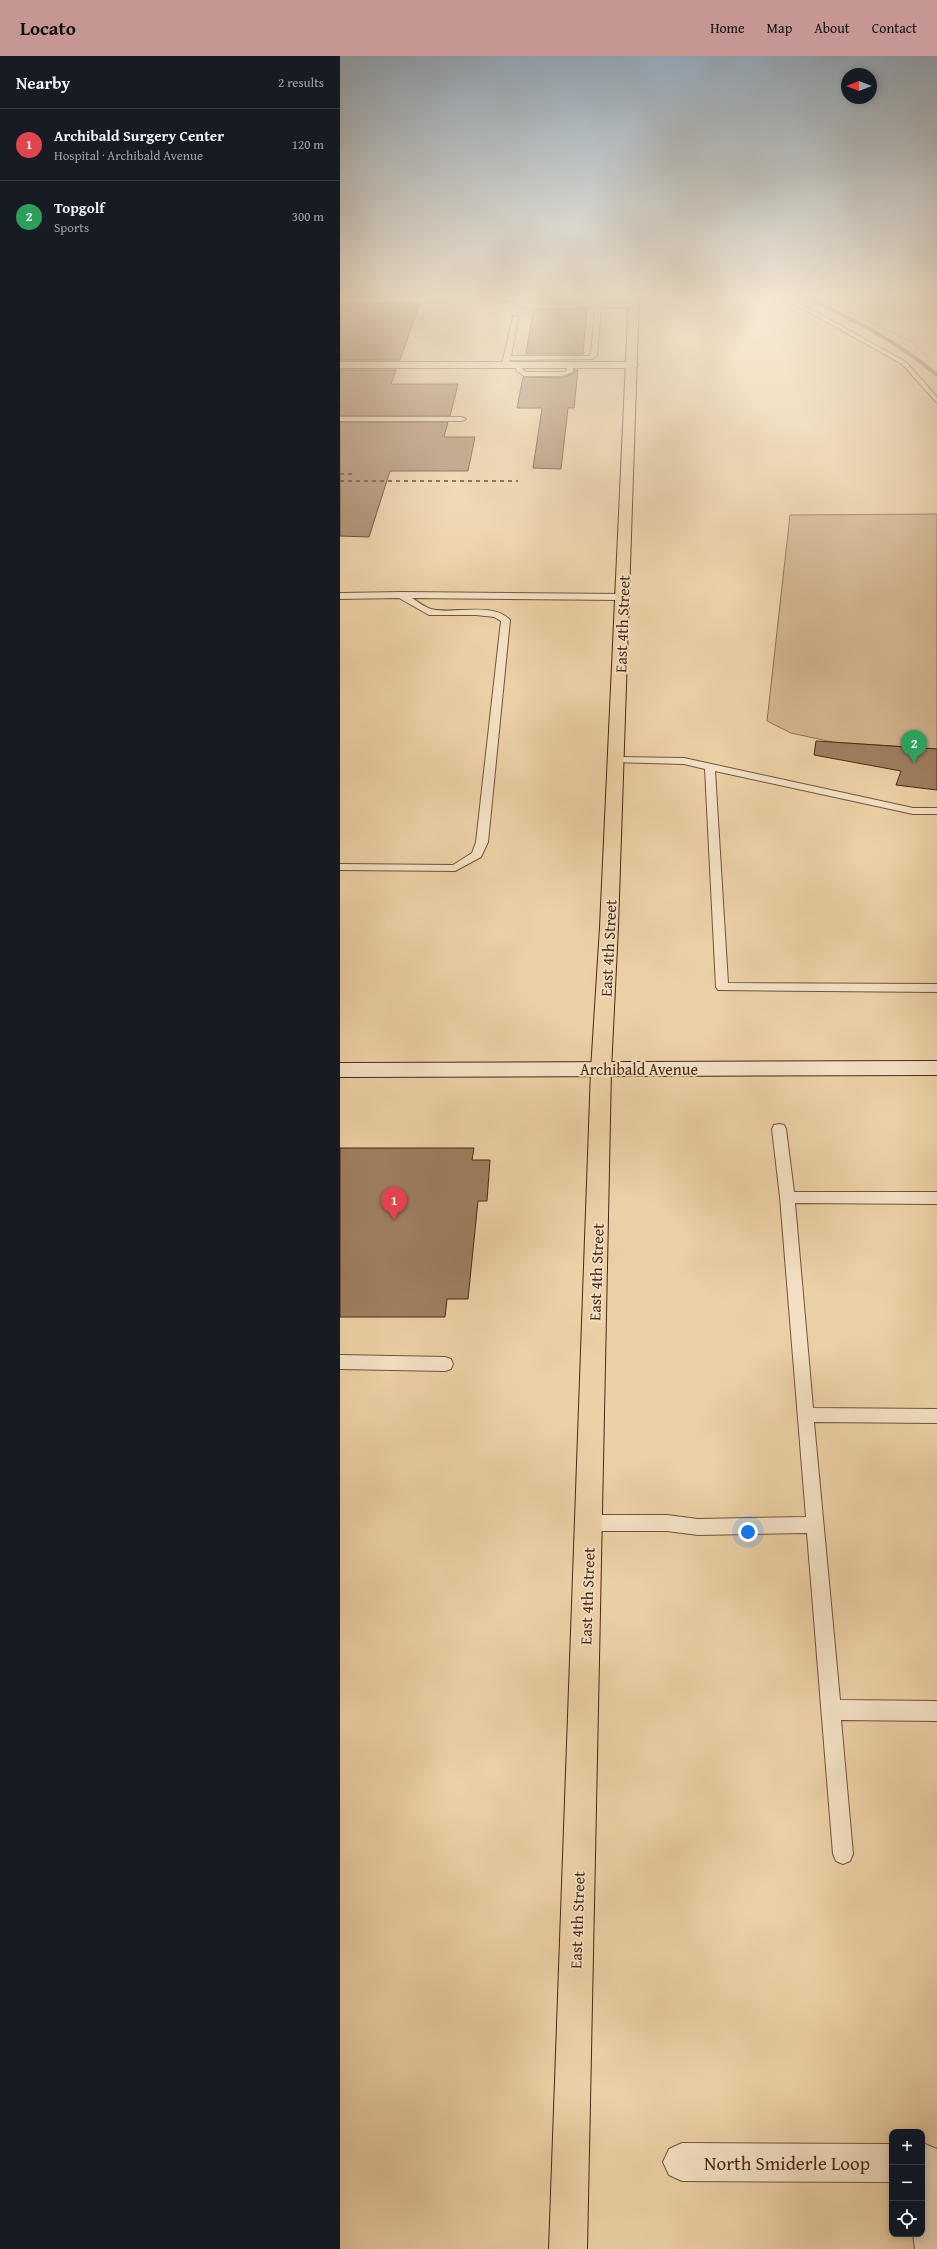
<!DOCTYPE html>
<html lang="en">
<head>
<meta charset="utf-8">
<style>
	body { margin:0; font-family:"Gentium Book Plus",serif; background:#242831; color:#f1f3f6 }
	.controls { position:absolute; right:12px; bottom:12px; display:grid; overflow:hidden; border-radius:8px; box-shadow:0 2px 10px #0003 }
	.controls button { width:36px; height:36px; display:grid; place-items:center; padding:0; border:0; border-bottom:1px solid #363941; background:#171b24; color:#f1f3f6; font:20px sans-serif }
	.compass { position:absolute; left:501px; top:12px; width:36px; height:36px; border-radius:50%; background:#171b24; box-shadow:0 2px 10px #0003; rotate:270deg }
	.you { position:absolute; left:408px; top:1476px; width:14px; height:14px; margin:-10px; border:3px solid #fff; border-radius:50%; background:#1a73e8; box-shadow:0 0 0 6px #1a73e833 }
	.badge { display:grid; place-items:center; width:26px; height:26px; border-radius:50%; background:#c59692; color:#fff; font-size:13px; font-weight:700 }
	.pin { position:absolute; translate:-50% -33px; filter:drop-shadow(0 1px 2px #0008) }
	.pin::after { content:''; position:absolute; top:21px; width:14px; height:12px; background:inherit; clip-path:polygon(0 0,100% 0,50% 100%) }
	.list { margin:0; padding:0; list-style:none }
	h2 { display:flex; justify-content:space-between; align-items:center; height:52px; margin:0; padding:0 16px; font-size:17px }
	h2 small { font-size:13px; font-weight:400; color:#9ea1a6 }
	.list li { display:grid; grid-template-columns:26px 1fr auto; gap:12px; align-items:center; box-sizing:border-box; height:72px; padding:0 16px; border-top:1px solid #363941 }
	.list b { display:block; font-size:15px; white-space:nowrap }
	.list p { margin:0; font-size:13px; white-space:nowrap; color:#9ea1a6 }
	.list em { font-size:13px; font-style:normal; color:#9ea1a6 }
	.icon { flex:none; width:22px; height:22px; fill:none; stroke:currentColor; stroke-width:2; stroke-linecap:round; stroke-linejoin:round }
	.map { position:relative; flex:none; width:597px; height:2193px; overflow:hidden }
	header { display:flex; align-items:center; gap:24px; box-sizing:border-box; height:56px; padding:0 20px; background:#c59692; color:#111 }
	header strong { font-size:19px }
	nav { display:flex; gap:22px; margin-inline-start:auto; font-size:14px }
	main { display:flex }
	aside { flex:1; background:#171b24 }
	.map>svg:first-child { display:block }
</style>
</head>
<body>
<header>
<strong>Locato</strong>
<nav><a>Home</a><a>Map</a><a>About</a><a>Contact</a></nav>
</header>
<main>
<aside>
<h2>Nearby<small>2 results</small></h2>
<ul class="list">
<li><span class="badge" style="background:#e0444e">1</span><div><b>Archibald Surgery Center</b><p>Hospital · Archibald Avenue</p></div><em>120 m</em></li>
<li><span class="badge" style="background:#2e9e5b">2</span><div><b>Topgolf</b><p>Sports</p></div><em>300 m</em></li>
</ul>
</aside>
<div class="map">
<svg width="597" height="2193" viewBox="0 0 597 2193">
	<rect width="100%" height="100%" fill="#ecd0a5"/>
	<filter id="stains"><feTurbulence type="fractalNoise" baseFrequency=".005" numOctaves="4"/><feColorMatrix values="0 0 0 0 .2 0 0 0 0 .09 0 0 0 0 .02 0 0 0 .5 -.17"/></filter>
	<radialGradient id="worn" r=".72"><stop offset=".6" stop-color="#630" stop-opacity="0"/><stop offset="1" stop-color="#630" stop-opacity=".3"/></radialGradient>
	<!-- green -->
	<path fill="#d1b38d" stroke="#8e6e52" d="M597 458V693L492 686 451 677 427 665 450 459Z"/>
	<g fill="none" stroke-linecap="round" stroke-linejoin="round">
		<!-- stream -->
		<path stroke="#8b6b50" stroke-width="4" d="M460 239C509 261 556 284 597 319"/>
	</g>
	<!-- building -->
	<g fill="#9f7f61" stroke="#4b2818">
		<path d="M0 239H82L0 240Z"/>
		<path d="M201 239H240L239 246H200Z"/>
		<path d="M80 247 60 304H0V248Z"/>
		<path d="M198 253H247L243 298H186L193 255Z"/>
		<path d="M0 314H56L51 328H118L110 360H0Z"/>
		<path d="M234 314H238L234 352H228L221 413 193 412 202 352H177L183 321 222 322 234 317Z"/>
		<path d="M0 366H108L104 381H135L128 415H50L29 481 0 480Z"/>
		<path d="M476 685 597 693V734L556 729 561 715 474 699Z"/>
		<path d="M0 1092H134L132 1104H150L147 1145H138L128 1243H107L105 1261H0Z"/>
	</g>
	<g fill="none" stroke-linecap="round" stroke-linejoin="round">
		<!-- service casing -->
		<g stroke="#73523b" stroke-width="2">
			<g id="service">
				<path d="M171 239H177L176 242 189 248H255L256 239H262L261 248 294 247 297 249 294 251H261L257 299 252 303 170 304 168 309 165 311 162 309 173 260 178 261 171 300H248L251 298 255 251 188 252 172 245 0 246V242L170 241Z"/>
				<path d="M430 239H438L469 252 566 306 597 341V347L562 308 465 254Z"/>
				<path d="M180 307 183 309 182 313 186 316H222L227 315V309L230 307 233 309V316L222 320H184L176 314 177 309Z"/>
				<path d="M0 361H122L126 363 122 365H0Z"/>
				<path d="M63 536 283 538 287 541 283 544 72 542C77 545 84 551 91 553 111 559 153 545 170 564L148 786 141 801 115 815 0 814V808L113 809 132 797 136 786 161 565 154 561 136 559H89L59 542 0 543V537Z"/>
				<path d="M276 701 344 702 573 752H597V758H573L375 715 388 927 597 928V936L378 934 376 931 365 713 344 708 272 706V702Z"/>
				<path d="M439 1068 444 1069 446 1073 454 1136H597V1148L455 1147 473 1352 597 1353V1367L474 1366 500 1644 597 1645V1665L501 1664 513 1798 510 1805 503 1808 496 1805 493 1798 467 1477 358 1479 327 1475H249L243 1473 240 1467 243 1461 249 1459H327L358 1463 466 1461 440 1141 432 1073 434 1069Z"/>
				<path d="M0 1299 105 1301 111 1303 113 1308 111 1313 105 1315 0 1313Z"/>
			</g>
		</g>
		<!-- minor casing -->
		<g stroke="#73523b" stroke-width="2">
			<g id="minor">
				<path d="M0 306H293L298 309 293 312H0Z"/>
				<path d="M342 2087 552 2088V2126L342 2125 329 2119 323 2106 329 2093Z"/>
				<path d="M585 2088 597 2093V2193H575L573 2178H582V2090Z"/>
			</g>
		</g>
		<!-- secondary casing -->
		<g stroke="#4b2818" stroke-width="2">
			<path id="secondary" d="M597 1005V1019L0 1021V1007Z"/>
		</g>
		<!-- primary casing -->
		<g stroke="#4b2818" stroke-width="2">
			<path id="primary" d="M289 239H299L278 871 271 1014 247 2193H209L251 1014 260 871Z"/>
		</g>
		<!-- path -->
		<path stroke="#4b2818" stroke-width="1" stroke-dasharray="0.5 1" stroke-linecap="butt" d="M478 240 570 285 597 309"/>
		<!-- service -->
		<use href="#service" fill="#f3e0c4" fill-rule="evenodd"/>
		<!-- minor -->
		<use href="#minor" fill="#f3e0c4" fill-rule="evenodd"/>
		<!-- secondary -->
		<use href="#secondary" fill="#f3e0c4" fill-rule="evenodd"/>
		<!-- primary -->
		<use href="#primary" fill="#ecd0a5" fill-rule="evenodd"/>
		<!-- rail -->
		<g stroke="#4b2818" stroke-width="2" stroke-dasharray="4 4" stroke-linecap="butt">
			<path d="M0 418H14"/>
			<path d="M0 425H178"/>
		</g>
	</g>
	<!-- sky -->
	<linearGradient id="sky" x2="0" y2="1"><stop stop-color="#93a8ba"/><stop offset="0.44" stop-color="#f6ead6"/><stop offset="1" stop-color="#f6ead6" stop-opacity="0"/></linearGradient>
	<rect width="597" height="546" fill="url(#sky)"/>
	<g text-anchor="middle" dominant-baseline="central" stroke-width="3.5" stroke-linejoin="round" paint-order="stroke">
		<!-- street labels -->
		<g font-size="16" fill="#4b2818" stroke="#f3e0c4">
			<text transform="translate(282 568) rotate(-88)">East 4th Street</text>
			<text transform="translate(268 892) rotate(-87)">East 4th Street</text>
			<text x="299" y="1013">Archibald Avenue</text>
			<text transform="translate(256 1216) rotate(-88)">East 4th Street</text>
			<text transform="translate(247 1540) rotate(-88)">East 4th Street</text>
			<text transform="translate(237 1864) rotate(-88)">East 4th Street</text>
		</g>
		<!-- near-street labels -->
		<g font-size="19" fill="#4b2818" stroke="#f3e0c4">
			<text x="447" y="2107">North Smiderle Loop</text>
		</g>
	</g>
	<rect width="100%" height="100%" filter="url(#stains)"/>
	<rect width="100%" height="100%" fill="url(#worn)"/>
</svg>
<div class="controls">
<button>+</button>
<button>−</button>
<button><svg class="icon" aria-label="locate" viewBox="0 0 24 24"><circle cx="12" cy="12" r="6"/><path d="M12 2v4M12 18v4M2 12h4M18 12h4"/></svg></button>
</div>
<svg class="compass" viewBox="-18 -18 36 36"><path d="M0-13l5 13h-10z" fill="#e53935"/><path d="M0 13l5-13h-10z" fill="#9ea1a6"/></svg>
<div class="you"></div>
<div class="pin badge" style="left:54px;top:1164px;background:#e0444e">1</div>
<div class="pin badge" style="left:574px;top:707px;background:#2e9e5b">2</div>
</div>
</main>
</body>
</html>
